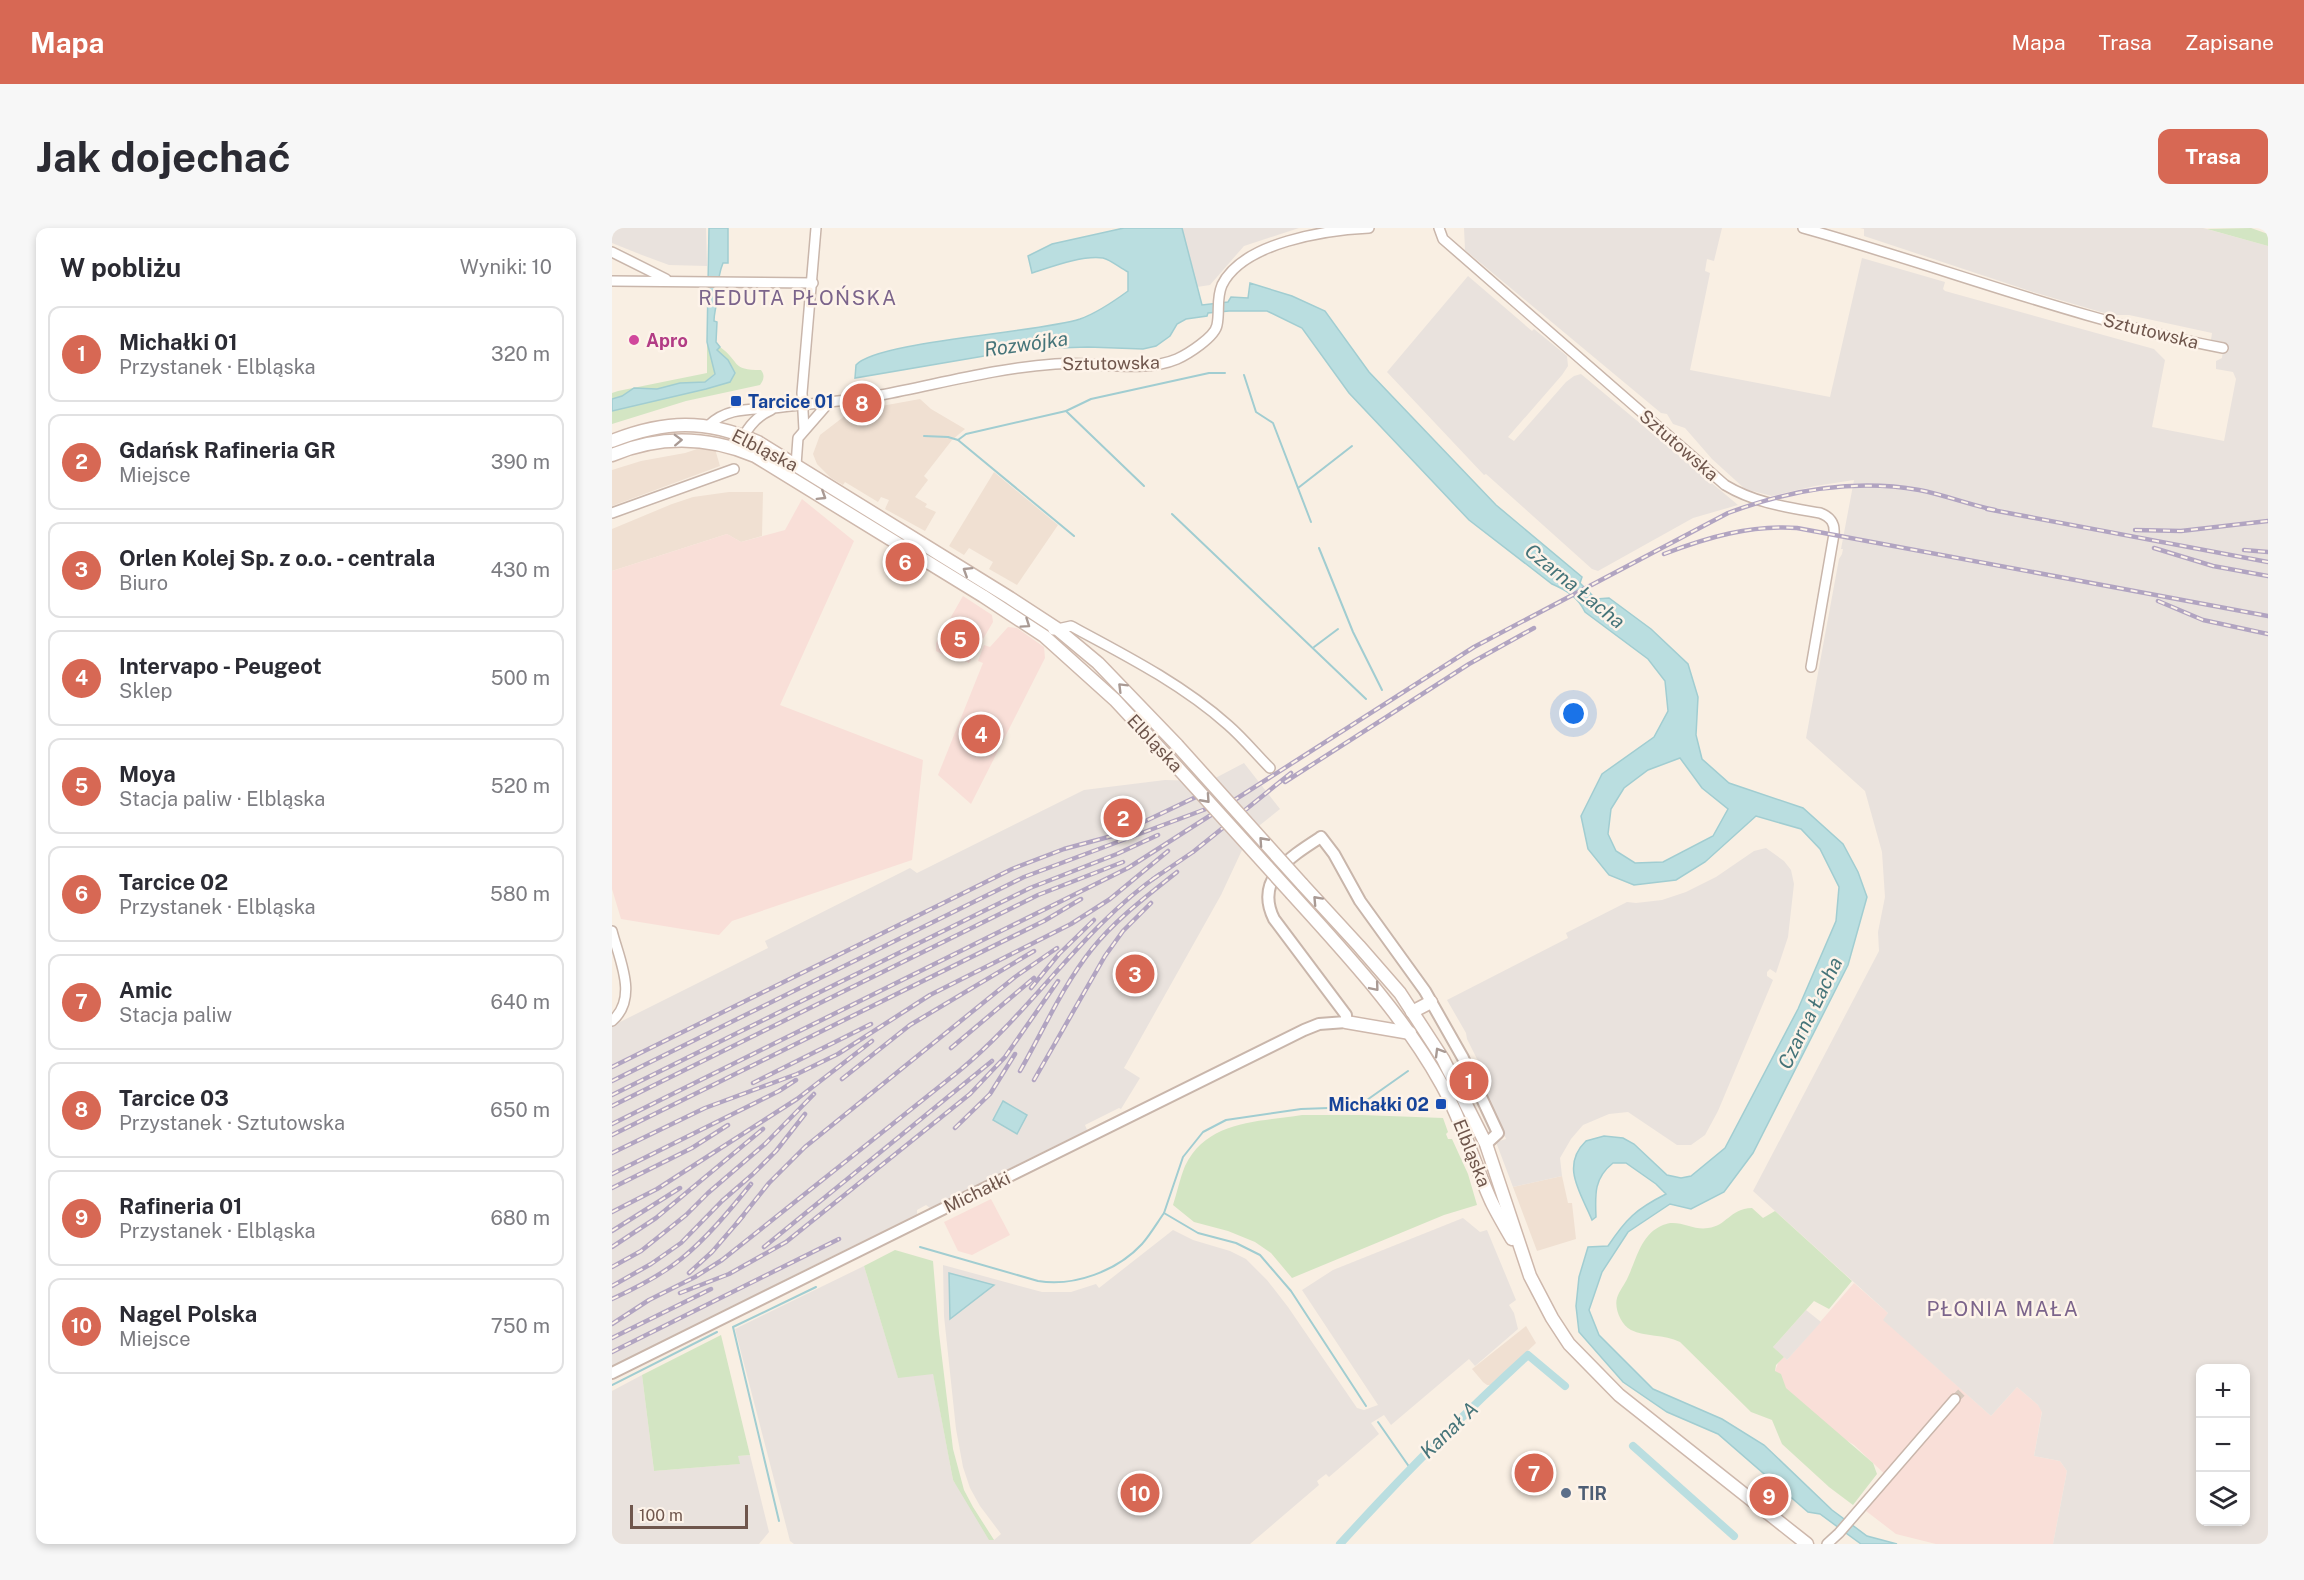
<!DOCTYPE html>
<html lang="pl">
<head>
<meta charset="utf-8">
<style>
	body { margin:0; font-family:"Public Sans",sans-serif; background:#f7f7f7; color:#2b2b33 }
	.controls { position:absolute; right:18px; bottom:18px; display:grid; overflow:hidden; border-radius:12px; box-shadow:0 3px 9px #0003 }
	.controls button { width:54px; height:54px; display:grid; place-items:center; padding:0; border:0; border-bottom:2px solid #e1e1e2; background:#fff; color:#2b2b33; font:30px sans-serif }
	.scale { position:absolute; left:18px; bottom:15px; width:118px; box-sizing:border-box; padding-left:6px; border:3px solid #6f564c; border-top:0; font-size:16px; line-height:21px; white-space:nowrap; color:#6f564c; -webkit-text-stroke:4px #fdf3e9; paint-order:stroke }
	.you { position:absolute; left:962px; top:486px; width:21px; height:21px; margin:-15px; border:4px solid #fff; border-radius:50%; background:#1a73e8; box-shadow:0 0 0 9px #1a73e833 }
	.badge { display:grid; place-items:center; width:39px; height:39px; border-radius:50%; background:#d76854; color:#fff; font-size:20px; font-weight:700 }
	.pin { position:absolute; translate:-50% -50%; border:3px solid #fff; box-shadow:0 2px 6px #0006 }
	.list { margin:0; padding:0; list-style:none }
	h2 { display:flex; justify-content:space-between; align-items:center; height:78px; margin:0; padding:0 24px; font-size:26px }
	h2 small { font-size:20px; font-weight:400; color:#7c7c81 }
	.list li { display:grid; grid-template-columns:39px 1fr auto; gap:18px; align-items:center; box-sizing:border-box; height:96px; margin:0 12px 12px; padding:0 12px; border:2px solid #e1e1e2; border-radius:12px }
	.list b { display:block; font-size:22px; white-space:nowrap }
	.list p { margin:0; font-size:20px; white-space:nowrap; color:#7c7c81 }
	.list em { font-size:20px; font-style:normal; color:#7c7c81 }
	.icon { flex:none; width:33px; height:33px; fill:none; stroke:currentColor; stroke-width:2; stroke-linecap:round; stroke-linejoin:round }
	.map { position:relative; flex:none; width:1656px; height:1316px; overflow:hidden; border-radius:12px }
	header { display:flex; align-items:center; gap:36px; box-sizing:border-box; height:84px; padding:0 30px; background:#d76854; color:#fff }
	header strong { font-size:28px }
	nav { display:flex; gap:33px; margin-inline-start:auto; font-size:21px }
	.intro { display:flex; align-items:center; justify-content:space-between; box-sizing:border-box; height:144px; padding:0 36px }
	h1 { margin:0; font-size:42px }
	.button { padding:15px 27px; border-radius:12px; background:#d76854; color:#fff; font-size:21px; font-weight:700 }
	main { display:flex; gap:36px; padding:0 36px }
	aside { flex:1; background:#fff; border-radius:12px; box-shadow:0 3px 9px #0003 }
	.map>svg:first-child { display:block }
</style>
</head>
<body>
<header>
<strong>Mapa</strong>
<nav><a>Mapa</a><a>Trasa</a><a>Zapisane</a></nav>
</header>
<div class="intro"><h1>Jak dojechać</h1><a class="button">Trasa</a></div>
<main>
<aside>
<h2>W pobliżu<small>Wyniki: 10</small></h2>
<ul class="list">
<li><span class="badge">1</span><div><b>Michałki 01</b><p>Przystanek · Elbląska</p></div><em>320 m</em></li>
<li><span class="badge">2</span><div><b>Gdańsk Rafineria GR</b><p>Miejsce</p></div><em>390 m</em></li>
<li><span class="badge">3</span><div><b>Orlen Kolej Sp. z o.o. - centrala</b><p>Biuro</p></div><em>430 m</em></li>
<li><span class="badge">4</span><div><b>Intervapo - Peugeot</b><p>Sklep</p></div><em>500 m</em></li>
<li><span class="badge">5</span><div><b>Moya</b><p>Stacja paliw · Elbląska</p></div><em>520 m</em></li>
<li><span class="badge">6</span><div><b>Tarcice 02</b><p>Przystanek · Elbląska</p></div><em>580 m</em></li>
<li><span class="badge">7</span><div><b>Amic</b><p>Stacja paliw</p></div><em>640 m</em></li>
<li><span class="badge">8</span><div><b>Tarcice 03</b><p>Przystanek · Sztutowska</p></div><em>650 m</em></li>
<li><span class="badge">9</span><div><b>Rafineria 01</b><p>Przystanek · Elbląska</p></div><em>680 m</em></li>
<li><span class="badge">10</span><div><b>Nagel Polska</b><p>Miejsce</p></div><em>750 m</em></li>
</ul>
</aside>
<div class="map">
<svg width="1656" height="1316" viewBox="0 0 1656 1316">
	<rect width="100%" height="100%" fill="#f9efe3"/>
	<!-- residential -->
	<g fill="#f0e0d2">
		<path d="M308 171 319 181 353 201 340 212 312 248 316 252 303 269 315 276 313 279 324 284 313 303 273 281 277 272 269 269 266 274 233 254 231 257 219 250 205 236 201 226 208 207 234 187 253 181Z"/>
		<path d="M91 219 103 221 108 238 0 278V242L29 233 73 225Z"/>
		<path d="M382 244 446 297 405 357 377 341 381 334 357 320 352 327 337 318Z"/>
		<path d="M117 264H151L150 308 129 314 115 306 0 343V301L60 276 81 269Z"/>
		<path d="M950 948 956 975H960L964 1011 925 1023 901 959Z"/>
		<path d="M914 1098 924 1115 880 1157H875L871 1154 860 1141Z"/>
	</g>
	<!-- commercial -->
	<g fill="#f9dfd8">
		<path d="M190 271 242 313 168 477 311 532 300 632 120 693 107 707 9 691 0 661V343L115 306 129 314 173 302Z"/>
		<path d="M351 368 380 387 381 394 357 435 337 424 333 428 324 423V415Z"/>
		<path d="M396 399 405 400 432 419 433 430 359 576 326 547 371 435 366 433 372 417 378 419Z"/>
		<path d="M379 971 398 1007 360 1027 346 1023 332 994Z"/>
		<path d="M1242 1055 1276 1085 1272 1092 1379 1188 1405 1159 1426 1177 1430 1183 1422 1228 1448 1233 1455 1243 1441 1316H1324L1284 1306 1254 1283 1279 1252 1242 1217 1228 1208 1161 1149 1166 1135 1172 1129 1175 1132Z"/>
	</g>
	<!-- industrial -->
	<g fill="#e9e2dd" fill-rule="evenodd">
		<path d="M0 0H94L95 38 57 37 30 27 0 15Z"/>
		<path d="M570 0H687L632 18 598 57 585 59Z"/>
		<path d="M852 0H1110L1102 33 1095 31 1093 43 1098 45 1078 142 1218 169 1250 30 1333 54 1331 61 1333 63 1542 121 1553 132 1540 199 1612 213 1624 151 1621 144 1604 141V133L1610 130 1612 114 1599 112 1600 105 1517 87H1499L1421 64 1252 8V1L1248 0H1591L1656 18V1316H1441L1455 1243 1448 1233 1422 1228 1430 1184 1426 1177 1405 1159 1379 1188 1271 1092 1276 1085 1141 963 1267 723 1266 704 1273 669 1270 624 1253 563 1194 510 1227 331 1230 326 1231 321H1229L1242 252 1203 258 1160 268 1133 261 1100 231 1073 200 1061 196 1055 186 1049 185 853 22ZM1588 1140H1634V1294H1588Z"/>
		<path d="M856 48 920 103 922 101 955 128 956 138 950 147 896 209 902 213 954 154 962 148 969 146 1126 277 1081 290 986 343 980 341 874 246 872 247 775 144Z"/>
		<path d="M632 535 668 581 638 605 609 667 512 840 528 850 509 881 507 880 473 897 475 902 318 980 314 977 305 982V986L0 1138V798L156 720 153 713 298 640 305 645 472 562 553 552 590 553 592 556Z"/>
		<path d="M1154 620 1172 633 1179 642 1182 656 1176 709 1164 745 1158 741 1155 744V748L1161 752 1106 883 1093 907 1079 917H1065L1016 884 997 886 971 897 959 911 948 930 950 948 901 959 884 914 894 911 866 845 871 843 855 811 854 805 835 772 956 710 954 705 1015 674 1024 675 1050 672 1074 664 1104 649 1142 623Z"/>
		<path d="M851 990 868 1004 875 1002 904 1072 897 1077 902 1085 906 1101 863 1138 857 1131 779 1197 772 1187 759 1195 767 1206 717 1249 714 1246 705 1253 707 1257 638 1316H182L178 1313 123 1101 252 1038 286 1149 321 1145 341 1252 382 1312 389 1306 368 1278 358 1260 351 1239 344 1201 332 1088 331 1037 430 1064H459L484 1056 487 1060 561 1002 581 1012 618 1023 634 1031 655 1052 676 1079 745 1180 752 1182 766 1177 690 1062 721 1042Z"/>
		<path d="M1194 1082 1209 1094 1175 1132 1161 1119Z"/>
		<path d="M30 1147 42 1243 127 1236 125 1228 138 1227 157 1304 147 1316H0V1163Z"/>
	</g>
	<!-- green -->
	<g fill="#d3e5c3">
		<path d="M1639 0 1656 6V18L1595 1Z"/>
		<path d="M95 114 103 145 93 154 68 155 45 161 22 160 10 168 0 171V165L6 163 95 145Z"/>
		<path d="M108 119C129 134 118 142 149 142 153 147 152 152 148 157L74 173 0 196V183L9 180 94 161 118 154 116 132 104 122Z"/>
		<path d="M690 887H750L831 890 836 904 834 906 836 911H840L856 946 865 977 832 987 680 1050 659 1025 643 1014 616 1003 582 994 561 977C565 965 568 950 573 938 595 892 646 894 690 887Z"/>
		<path d="M1140 980 1151 990 1163 983 1240 1053 1217 1081 1202 1073 1161 1119 1172 1129 1164 1137 1163 1143 1169 1146 1174 1160 1261 1235 1265 1246 1241 1277 1217 1259 1170 1216 1160 1192 1139 1184 1068 1114C1052 1106 1033 1109 1019 1102 1009 1097 1002 1080 1005 1070 1007 1063 1013 1056 1016 1049 1025 1030 1029 1006 1051 997 1066 990 1081 1003 1096 1000 1115 998 1117 981 1140 980Z"/>
		<path d="M283 1022 321 1033 327 1105 341 1221 352 1262 361 1279 382 1312H377L341 1252 321 1146 286 1150 252 1038Z"/>
		<path d="M109 1107 138 1227 126 1228 128 1236 42 1243 30 1147Z"/>
	</g>
	<!-- water -->
	<g fill="#badee0" stroke="#a1cdd1" stroke-width="1.5" fill-rule="evenodd">
		<path d="M97 0H116V35H111C104 52 107 62 104 78 103 84 102 87 102 93L105 94 104 114 108 119 105 122 116 132 123 145 118 154 94 161 0 183V171L10 168 22 160 45 161 68 155 93 154 103 146 95 114Z"/>
		<path d="M512 0H570L590 77 616 74 619 69 636 70 638 55 680 68 713 83 757 144 884 277 970 349 968 355 984 371 997 370 1039 401 1076 436 1086 469 1084 507 1090 531 1117 555 1191 580 1231 616 1246 644 1255 669 1236 737 1141 925 1112 964 1079 981 1058 976 1016 1004 990 1044 977 1082 987 1107 1041 1161 1110 1191 1152 1217 1220 1282 1255 1308 1285 1316H1249L1208 1286 1196 1284 1106 1206 1055 1184 1011 1154 967 1104 964 1078 967 1049 976 1019 996 1018C1014 991 1024 981 1054 966L1044 956 1014 935H1001C982 950 983 966 984 989L980 992C969 965 948 938 974 913L992 908 1011 910 1022 916 1055 947 1069 950 1079 948 1113 920 1186 781 1224 693 1227 659 1208 621 1189 601 1144 588 1093 634 1064 652 1022 657 997 647 976 621 969 588 990 546 1042 509 1056 483 1053 453 1036 431 973 384C966 369 954 362 940 356L857 292 737 165 690 100 655 83H617L596 85 595 88 574 91 565 96 558 108 544 118 531 121 476 119 414 121 243 150 244 137C265 113 425 105 468 91 485 85 501 74 516 63V44C508 40 499 32 491 30 470 27 439 39 420 45L416 28 440 16ZM1068 530 1090 560 1116 581 1101 608 1051 634 1023 635 1004 623 996 606 999 581 1012 560 1036 542Z"/>
		<path d="M391 873 415 887 405 906 381 892Z"/>
		<path d="M337 1045 382 1057 338 1091Z"/>
	</g>
	<g fill="none" stroke-linecap="round" stroke-linejoin="round">
		<!-- stream -->
		<g stroke="#a1cdd1" stroke-width="2">
			<path d="M632 147 644 184 661 195 699 294"/>
			<path d="M454 183 532 258"/>
			<path d="M312 208 336 209 346 212 354 206 454 183 479 171 597 145H613"/>
			<path d="M346 212 462 308"/>
			<path d="M686 260 740 218"/>
			<path d="M560 286 754 471"/>
			<path d="M707 320 741 404 770 462"/>
			<path d="M702 419 726 401"/>
			<path d="M308 1019 426 1053C462 1059 505 1043 530 1016 538 1007 545 995 552 985"/>
			<path d="M0 1157 105 1104"/>
			<path d="M754 1178 679 1063 648 1027 624 1015 586 1005 552 985 571 929 591 904 614 892 689 881 745 879 796 843"/>
			<path d="M766 1194 798 1240"/>
			<path d="M167 1293 121 1099 204 1059"/>
		</g>
		<!-- canal -->
		<g stroke="#badee0" stroke-width="8">
			<path d="M1021 1218 1122 1308"/>
			<path d="M728 1316C788 1250 850 1187 916 1127L953 1158"/>
		</g>
		<!-- minor-tunnel -->
		<path stroke="#d6c9bd" stroke-width="9" stroke-dasharray="9 4.5" stroke-linecap="butt" d="M1343 1171 1351 1163"/>
		<!-- minor casing -->
		<g stroke="#c9b6ab" stroke-width="12">
			<g id="minor">
				<path d="M827 0 831 11 1113 257C1143 275 1174 279 1208 285 1219 289 1223 295 1222 306L1199 439"/>
				<path d="M1191 0C1331 39 1468 93 1611 120"/>
				<path d="M0 24 54 51"/>
				<path d="M0 53 201 55"/>
				<path d="M97 197C118 177 143 183 170 179 203 175 236 173 269 167 327 156 384 140 443 136 480 133 530 146 565 131 576 126 603 109 605 97 608 83 604 71 610 57 631 14 715 2 757 0"/>
				<path d="M192 202 190 165 204 0"/>
				<path d="M125 220C134 203 141 190 159 182"/>
				<path d="M184 237 186 210 213 179 214 174"/>
				<path d="M0 285 122 241"/>
				<path d="M441 402 459 398C513 427 570 456 616 497 631 510 644 526 658 540"/>
				<path d="M0 703C7 731 27 770 0 793"/>
				<path d="M1215 1316 1227 1305 1343 1171"/>
			</g>
		</g>
		<!-- tertiary casing -->
		<g stroke="#c9b6ab" stroke-width="14">
			<path id="tertiary" d="M0 1145 692 802 707 796 734 794V787L662 691C642 651 678 629 709 609L722 626 748 673 813 763 851 830 886 905 874 916"/>
		</g>
		<!-- secondary casing -->
		<g stroke="#ceb8ac" stroke-width="15">
			<g id="secondary">
				<path d="M0 213C53 192 94 191 146 214L398 370 444 400 486 435 565 517"/>
				<path d="M0 227C48 207 95 208 143 228L371 368 432 408 503 472 555 528"/>
				<path d="M690 656 747 718 788 765 831 831 874 916 918 1048 940 1090 957 1116 1007 1167 1195 1316"/>
				<path d="M680 666C734 726 790 785 830 857 851 895 862 936 880 975 886 987 893 999 900 1011"/>
				<path d="M800 784 819 774"/>
				<path d="M734 794 798 805"/>
			</g>
		</g>
		<!-- minor -->
		<use href="#minor" stroke="#fff" stroke-width="9"/>
		<!-- tertiary -->
		<use href="#tertiary" stroke="#fff" stroke-width="10"/>
		<!-- secondary -->
		<use href="#secondary" stroke="#fff" stroke-width="12"/>
		<!-- rail casing -->
		<g stroke="#b1a4c1" stroke-width="4.5">
			<g id="rail">
				<path d="M1375 281 1656 334"/>
				<path d="M1523 302 1569 303 1656 293"/>
				<path d="M1542 320 1601 338 1656 348"/>
				<path d="M1632 322 1656 324"/>
				<path d="M1052 326C1096 309 1138 297 1185 300L1656 388"/>
				<path d="M1546 373 1591 392 1656 406"/>
				<path d="M673 554 857 436 922 400"/>
				<path d="M523 598 584 569"/>
				<path d="M541 651 581 624 679 545"/>
				<path d="M419 760 447 726 482 692"/>
				<path d="M339 820 422 750"/>
				<path d="M0 839 400 641 452 621 500 608"/>
				<path d="M408 843C431 803 451 757 480 721 504 691 535 668 565 644"/>
				<path d="M230 851 298 797 422 723"/>
				<path d="M422 852 493 728 511 703 539 675"/>
				<path d="M0 853 412 649 602 578"/>
				<path d="M141 855 259 796"/>
				<path d="M0 867 418 660 505 626 546 607"/>
				<path d="M0 878 426 667 511 634"/>
				<path d="M0 896 516 640 862 419 1116 285C1177 262 1243 251 1307 262 1333 267 1358 277 1383 282"/>
				<path d="M343 900 378 866 403 826"/>
				<path d="M0 907 432 693 469 671"/>
				<path d="M0 925 93 880 185 846 226 826 318 767 459 696 498 671 556 623"/>
				<path d="M0 946 167 863 184 852"/>
				<path d="M0 960 80 920 116 897"/>
				<path d="M0 984 45 961 185 871 260 813"/>
				<path d="M125 995 157 955 193 919 403 749 445 720"/>
				<path d="M0 1003 68 960"/>
				<path d="M0 1019 44 990 151 901"/>
				<path d="M152 1019 380 833"/>
				<path d="M0 1039 29 1023 74 987 96 965 153 916 202 866"/>
				<path d="M77 1045 100 1024 131 988"/>
				<path d="M0 1058 39 1036 69 1015 110 973 141 946 164 923 193 886"/>
				<path d="M68 1065 117 1046 174 1014 358 866 393 829 446 753"/>
				<path d="M0 1071C24 1060 48 1048 69 1031 95 1010 118 982 139 956"/>
				<path d="M0 1096 37 1072 83 1049 110 1032 347 843C420 783 470 700 548 646"/>
				<path d="M0 1110 99 1061"/>
				<path d="M0 1124 227 1011"/>
			</g>
		</g>
		<!-- rail -->
		<use href="#rail" stroke="#fdf3e9" stroke-width="2" stroke-dasharray="7" stroke-linecap="butt"/>
		<!-- secondary-bridge casing -->
		<g stroke="#ceb8ac" stroke-width="15" stroke-linecap="butt">
			<g id="secondary-bridge">
				<path d="M565 517 690 656"/>
				<path d="M555 528 680 666"/>
			</g>
		</g>
		<!-- secondary-bridge -->
		<use href="#secondary-bridge" stroke="#fff" stroke-width="12"/>
	</g>
	<!-- one-way arrows -->
	<defs><path id="oneway-chevron" d="M-2-3.5L2.5 0L-2 3.5" fill="none" stroke-width="1.6" stroke-linecap="round" stroke-linejoin="round" transform="scale(1.5)"/></defs>
	<g stroke="#a99a94">
		<use href="#oneway-chevron" transform="translate(66 212) rotate(-2)"/>
		<use href="#oneway-chevron" transform="translate(210 268) rotate(32)"/>
		<use href="#oneway-chevron" transform="translate(355 343) rotate(-148)"/>
		<use href="#oneway-chevron" transform="translate(414 396) rotate(34)"/>
		<use href="#oneway-chevron" transform="translate(510 459) rotate(-135)"/>
		<use href="#oneway-chevron" transform="translate(594 571) rotate(48)"/>
		<use href="#oneway-chevron" transform="translate(651 613) rotate(-132)"/>
		<use href="#oneway-chevron" transform="translate(705 672) rotate(-133)"/>
		<use href="#oneway-chevron" transform="translate(763 759) rotate(50)"/>
		<use href="#oneway-chevron" transform="translate(827 824) rotate(-121)"/>
	</g>
	<!-- markers -->
	<circle fill="#d1479c" stroke="#fdf3e9" stroke-width="2" cx="22" cy="112" r="6"/>
	<g fill="#1a4fb4" stroke="#fdf3e9" stroke-width="2">
		<rect x="118" y="167" width="12" height="12" rx="3"/>
		<rect x="823" y="870" width="12" height="12" rx="3"/>
	</g>
	<circle fill="#5c6f8a" stroke="#fdf3e9" stroke-width="2" cx="954" cy="1265" r="6"/>
	<g text-anchor="middle" dominant-baseline="central" stroke-width="5" stroke-linejoin="round" paint-order="stroke">
		<!-- street labels -->
		<g font-size="18" fill="#6f564c" stroke="#fdf3e9">
			<text transform="translate(1539 103) rotate(14)">Sztutowska</text>
			<text transform="translate(499 135) rotate(-1)">Sztutowska</text>
			<text transform="translate(1067 217) rotate(41)">Sztutowska</text>
			<text transform="translate(153 222) rotate(27)">Elbląska</text>
			<text transform="translate(543 515) rotate(47)">Elbląska</text>
			<text transform="translate(860 925) rotate(68)">Elbląska</text>
			<text transform="translate(365 964) rotate(-26)">Michałki</text>
		</g>
		<!-- hotel labels -->
		<g font-size="18" font-weight="bold" fill="#b23c85" stroke="#fdf3e9" text-anchor="start">
			<text x="34" y="112">Apro</text>
		</g>
		<!-- transit labels -->
		<g font-size="18" font-weight="bold" fill="#164399" stroke="#fdf3e9" text-anchor="start">
			<text x="136" y="173">Tarcice 01</text>
			<text x="817" y="876" text-anchor="end">Michałki 02</text>
		</g>
		<!-- service labels -->
		<g font-size="18" font-weight="bold" fill="#4e5e75" stroke="#fdf3e9" text-anchor="start">
			<text x="966" y="1265">TIR</text>
		</g>
		<!-- neighbourhood labels -->
		<g font-size="20" letter-spacing="1.5" fill="#7b648b" stroke="#fdf3e9">
			<text x="186" y="70">REDUTA PŁOŃSKA</text>
			<text x="1391" y="1081">PŁONIA MAŁA</text>
		</g>
		<!-- water labels -->
		<g font-size="20" font-style="italic" fill="#457479" stroke="#fdf3e9">
			<text transform="translate(414 116) rotate(-8)">Rozwójka</text>
			<text transform="translate(963 358) rotate(39)">Czarna Łacha</text>
			<text transform="translate(1198 785) rotate(-64)">Czarna Łacha</text>
			<text transform="translate(837 1202) rotate(-44)">Kanał A</text>
		</g>
	</g>
</svg>
<div class="controls">
<button>+</button>
<button>−</button>
<button><svg class="icon" aria-label="layers" viewBox="0 0 24 24"><path d="M12 4l9 5-9 5-9-5zM3 14l9 5 9-5"/></svg></button>
</div>
<div class="scale">100 m</div>
<div class="you"></div>
<div class="pin badge" style="left:857px;top:853px">1</div>
<div class="pin badge" style="left:511px;top:590px">2</div>
<div class="pin badge" style="left:523px;top:746px">3</div>
<div class="pin badge" style="left:369px;top:506px">4</div>
<div class="pin badge" style="left:348px;top:411px">5</div>
<div class="pin badge" style="left:293px;top:334px">6</div>
<div class="pin badge" style="left:922px;top:1245px">7</div>
<div class="pin badge" style="left:250px;top:175px">8</div>
<div class="pin badge" style="left:1157px;top:1268px">9</div>
<div class="pin badge" style="left:528px;top:1265px">10</div>
</div>
</main>
</body>
</html>
